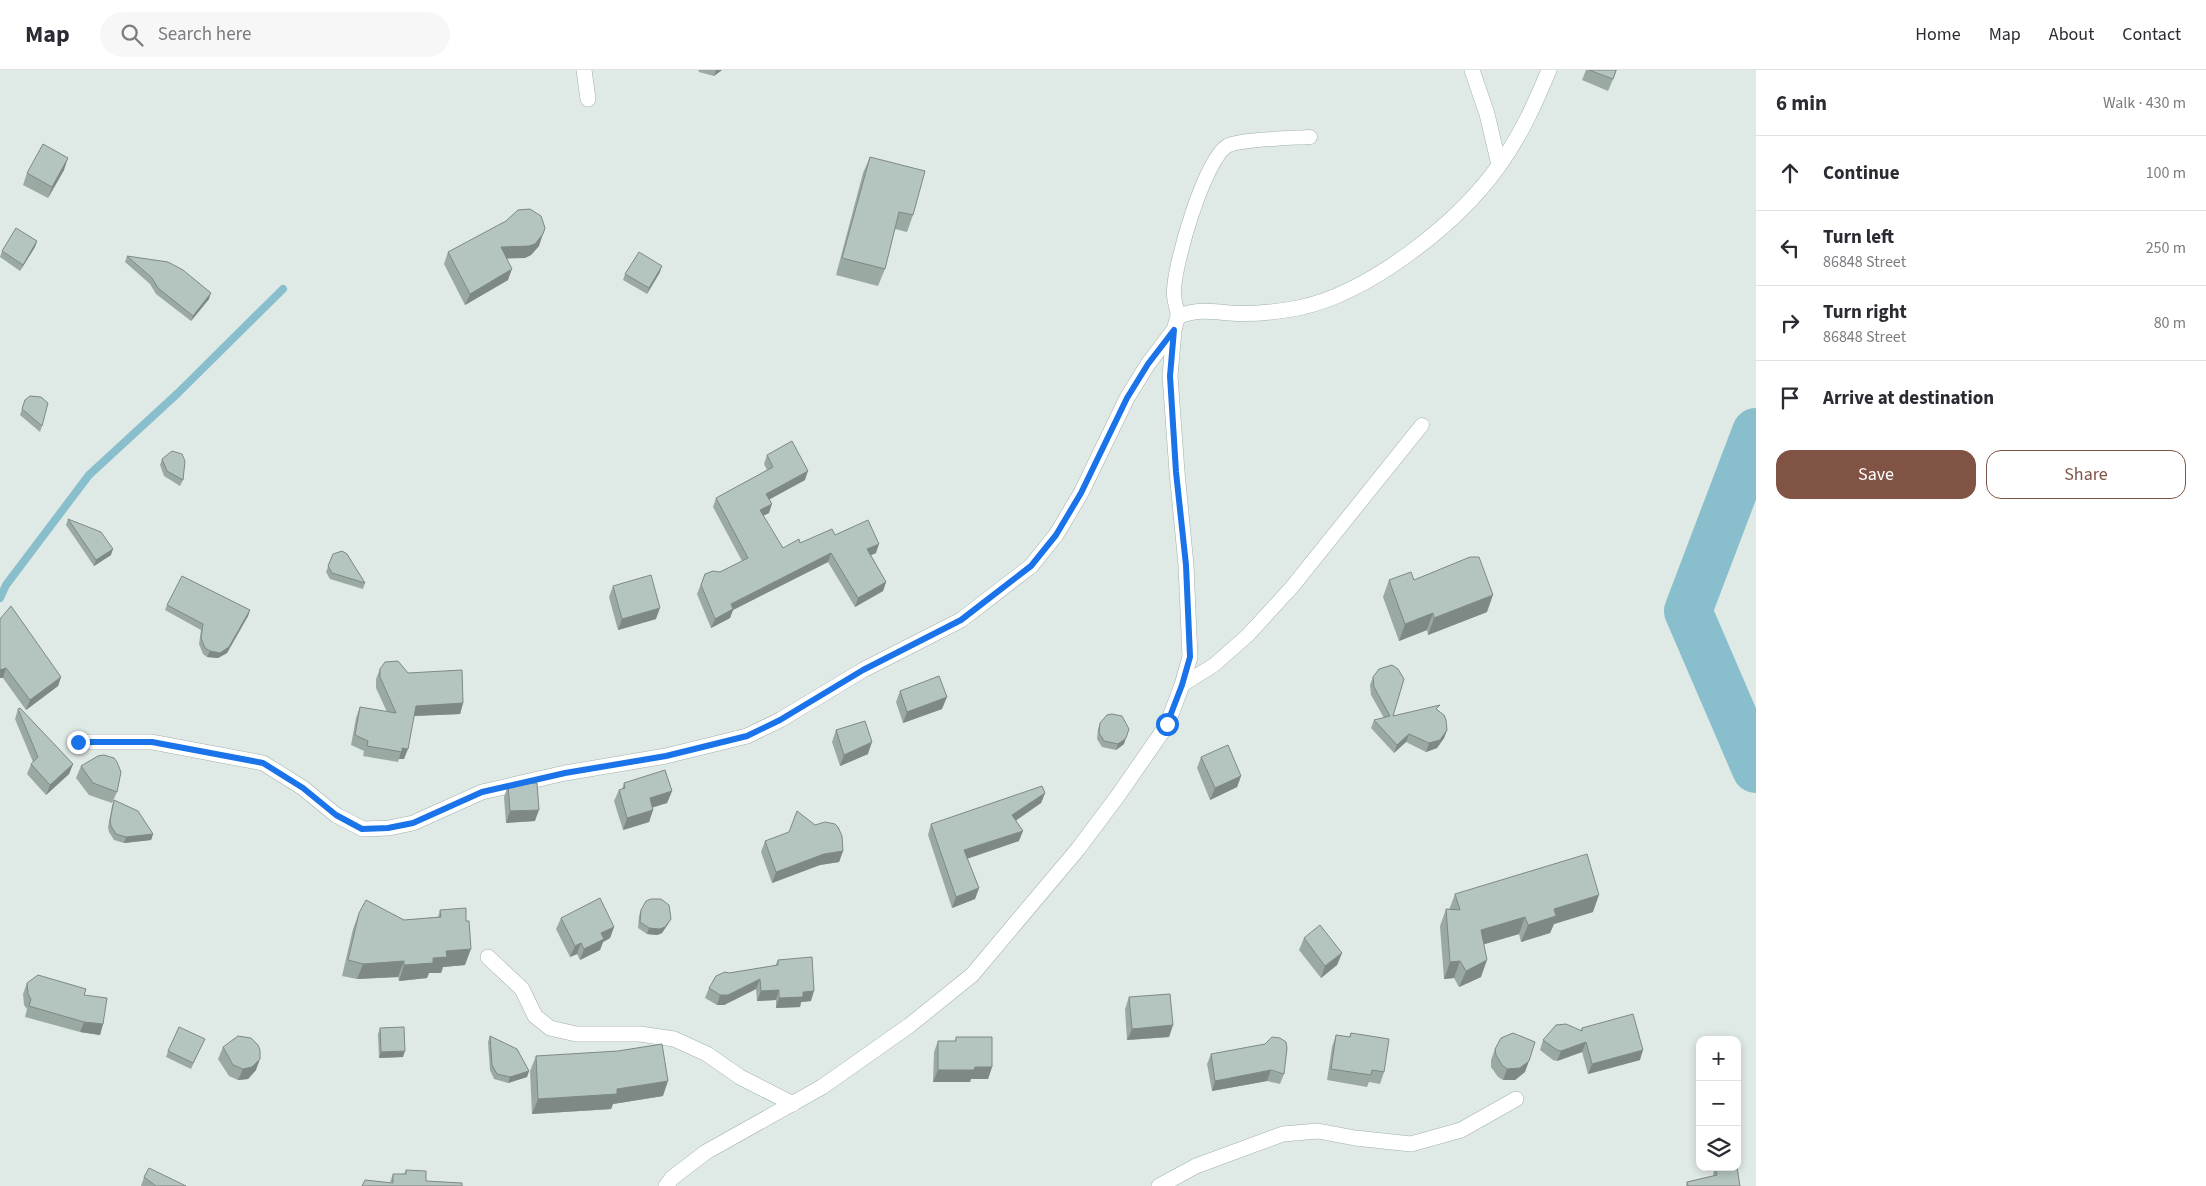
<!DOCTYPE html>
<html lang="en">
<head>
<meta charset="utf-8">
<style>
	body { margin:0; font-family:"Source Sans 3",sans-serif; background:#f7f7f7; color:#2b2b33 }
	.controls { position:absolute; right:15px; bottom:15px; display:grid; overflow:hidden; border-radius:10px; box-shadow:0 2px 8px #0003 }
	.controls button { width:45px; height:45px; display:grid; place-items:center; padding:0; border:0; border-bottom:1px solid #e1e1e2; background:#fff; color:#2b2b33; font:25px sans-serif }
	.stop { position:absolute; width:15px; height:15px; margin:-11px; border:4px solid #1a73e8; border-radius:50%; background:#fff }
	.stop.end { background:#1a73e8; border-color:#fff; box-shadow:0 1px 5px #0008 }
	.list { margin:0; padding:0; list-style:none }
	h2 { display:flex; justify-content:space-between; align-items:center; height:65px; margin:0; padding:0 20px; font-size:21px }
	h2 small { font-size:16px; font-weight:400; color:#7c7c81 }
	.list li { display:grid; grid-template-columns:32px 1fr auto; gap:15px; align-items:center; box-sizing:border-box; height:75px; padding:0 20px; border-top:1px solid #e1e1e2 }
	.list b { display:block; font-size:19px; white-space:nowrap }
	.list p { margin:0; font-size:16px; white-space:nowrap; color:#7c7c81 }
	.list em { font-size:16px; font-style:normal; color:#7c7c81 }
	.actions { display:flex; gap:10px; padding:15px 20px }
	.actions a { flex:1; padding:11px 0; border:1px solid #815345; border-radius:15px; text-align:center; font-size:18px; color:#815345 }
	.actions .main { background:#815345; color:#fff }
	.icon { flex:none; width:28px; height:28px; fill:none; stroke:currentColor; stroke-width:2; stroke-linecap:round; stroke-linejoin:round }
	.map { position:relative; flex:none; width:1756px; height:1116px; overflow:hidden }
	header { display:flex; align-items:center; gap:30px; box-sizing:border-box; height:70px; padding:0 25px; background:#fff; border-bottom:1px solid #e1e1e2 }
	header strong { font-size:24px }
	nav { display:flex; gap:28px; margin-inline-start:auto; font-size:18px }
	.search { width:350px; height:45px; background:#f7f7f7; display:flex; align-items:center; gap:12px; box-sizing:border-box; padding:0 18px; border-radius:28px; color:#7c7c81; font-size:19px }
	main { display:flex }
	aside { flex:1; background:#fff }
	.map>svg:first-child { display:block }
</style>
</head>
<body>
<header>
<strong>Map</strong>
<div class="search"><svg class="icon" aria-label="search" viewBox="0 0 24 24"><circle cx="10" cy="10" r="6"/><path d="M15 15l6 6"/></svg>Search here</div>
<nav><a>Home</a><a>Map</a><a>About</a><a>Contact</a></nav>
</header>
<main>
<div class="map">
<svg width="1756" height="1116" viewBox="0 0 1756 1116">
	<rect width="100%" height="100%" fill="#dfe9e5"/>
	<g fill="none" stroke-linecap="round" stroke-linejoin="round">
		<!-- stream -->
		<path stroke="#89bfcc" stroke-width="8" d="M0 528 6 515 89 405 178 323 283 219"/>
		<!-- river -->
		<path stroke="#89bfcc" stroke-width="48" d="M1756 362 1688 541 1756 699"/>
		<!-- lane casing -->
		<g stroke="#a2b0ac" stroke-width="15">
			<g id="lane">
				<path d="M1178 246C1177 238 1173 229 1174 220 1175 192 1204 91 1227 76 1239 69 1294 68 1310 67"/>
				<path d="M1182 615 1214 595 1248 565 1292 517 1422 355"/>
			</g>
		</g>
		<!-- street casing -->
		<g stroke="#a2b0ac" stroke-width="16">
			<g id="street">
				<path d="M584 0 588 29"/>
				<path d="M1472 0 1487 44 1499 95"/>
				<path d="M78 672H152L263 693 303 718 336 745 363 759 389 758 413 753 482 722 565 703 666 686 747 666 780 650 863 600 961 550 1031 496 1056 465 1081 423 1127 328 1148 294 1173 261"/>
				<path d="M488 887 522 919 535 946 550 958 576 964H640L674 969 707 984 740 1007 793 1034"/>
				<path d="M666 1116 672 1108 706 1082 822 1017 910 955 972 905 1078 779 1117 727 1167 655 1182 615 1190 587 1186 495 1177 402 1170 306 1174 260 1178 246C1201 239 1207 241 1230 243 1252 245 1276 242 1298 238 1368 224 1457 154 1498 97 1520 67 1535 34 1549 0"/>
				<path d="M1159 1116 1196 1096 1283 1064 1318 1061 1355 1068 1411 1074 1461 1060 1516 1029"/>
			</g>
		</g>
		<!-- lane -->
		<use href="#lane" stroke="#fff" stroke-width="14"/>
		<!-- street -->
		<use href="#street" stroke="#fff" stroke-width="15"/>
	</g>
	<!-- wall -->
	<g fill="#9ba9a3">
		<path d="M698 0H722L714 6 699 2Z"/>
		<path d="M1586 0H1617L1608 21 1582 10Z"/>
		<path d="M870 87 913 145 907 162 895 159 885 199 878 216 836 205 863 103Z"/>
		<path d="M64 100 48 128 23 115 27 103Z"/>
		<path d="M37 171 35 177 20 201 0 187 2 181Z"/>
		<path d="M539 176 531 185 525 188H507L508 210 465 235 444 194 448 182Z"/>
		<path d="M127 186 209 229 191 251 156 224 150 214 125 192Z"/>
		<path d="M660 202 647 224 623 210 625 204Z"/>
		<path d="M25 330 42 356 40 362 20 345Z"/>
		<path d="M767 385 805 410 769 429V443L763 446 783 478 835 465 876 483 871 485 886 512 883 521 855 537 828 492 733 540 730 548 711 558 697 524 705 504 720 502 742 491 713 437 716 428 767 400 764 394Z"/>
		<path d="M162 389 183 410 180 416 164 406 160 395Z"/>
		<path d="M68 449 111 485 94 496 66 455Z"/>
		<path d="M333 484 365 513 363 519 330 509 326 502Z"/>
		<path d="M1389 510H1414L1487 542 1428 565 1427 560 1399 571 1383 527Z"/>
		<path d="M613 516 656 549 618 560 609 527Z"/>
		<path d="M167 535 250 540 248 546 227 583 218 588 207 587 203 584 199 574 201 560 165 540Z"/>
		<path d="M0 549 61 607 58 616 26 640 3 608H0Z"/>
		<path d="M380 599 408 603 463 633 460 644 414 646 404 689H399L398 692 363 686 364 681 351 675 356 648 360 637 387 642 376 618V609Z"/>
		<path d="M1373 607 1393 646 1438 641 1447 660 1444 668 1437 678 1426 682 1406 672 1394 683 1371 658 1374 650 1384 648 1371 625 1370 615Z"/>
		<path d="M900 621 942 639 903 653 896 632Z"/>
		<path d="M18 639 73 694 69 704 46 725 27 704 31 694 33 692 15 649Z"/>
		<path d="M1100 653 1124 674 1116 680 1102 677 1097 669 1098 659Z"/>
		<path d="M836 660 868 684 840 696 832 672Z"/>
		<path d="M1201 687 1241 706 1237 717 1210 730 1197 698Z"/>
		<path d="M81 696 117 722 112 733 89 725 76 708Z"/>
		<path d="M624 713 672 721 667 733 652 737 653 740 649 752 623 760 614 731 619 720 622 719Z"/>
		<path d="M508 715 535 751 506 753 504 727Z"/>
		<path d="M1045 723 1041 733 1016 750 1019 771 967 789 979 818 975 829 952 838 928 765 931 754Z"/>
		<path d="M114 730 153 764 151 770 124 773 114 770 109 762 108 757 112 736Z"/>
		<path d="M765 771 843 781 839 792 820 795 772 813 761 782Z"/>
		<path d="M1455 824 1593 842 1554 854 1550 863 1521 872 1519 864 1484 874 1481 907 1459 917 1454 908 1444 909 1440 856 1446 839 1449 840Z"/>
		<path d="M440 840 465 895 443 897 441 903H429L427 908 399 911 398 907 357 909 342 906 353 859 359 843 404 850 438 847Z"/>
		<path d="M641 840 668 854 662 863 657 865 647 864 638 858 639 846Z"/>
		<path d="M561 848 614 857 610 868 603 872 600 880 580 890 577 884 570 887 556 859Z"/>
		<path d="M1304 868 1342 883 1337 895 1321 908 1299 880Z"/>
		<path d="M778 890 811 931 801 932 800 937 776 938V930L757 931 756 919 724 935H717L705 928 709 918 729 903 775 896Z"/>
		<path d="M27 913 103 954 100 965 80 962 25 947 27 939 24 935 23 924Z"/>
		<path d="M1129 927 1173 955 1169 967 1127 970 1125 939Z"/>
		<path d="M380 958 403 987 379 988 378 964Z"/>
		<path d="M1582 958 1640 990 1588 1004 1582 982 1557 991 1553 990 1540 980 1543 970 1581 960Z"/>
		<path d="M1351 963 1384 1002 1380 1014 1369 1012 1367 1017 1327 1010 1332 977 1336 965 1349 967Z"/>
		<path d="M490 966 529 1001 527 1007 508 1013 494 1009 490 1000 488 972Z"/>
		<path d="M956 967 992 997 988 1009H971L970 1012H933L934 982 938 971H955Z"/>
		<path d="M202 975 191 999 166 987 168 981Z"/>
		<path d="M223 977 256 1000 248 1009 238 1010 229 1006 218 989Z"/>
		<path d="M1495 979 1525 1002 1515 1010H1503L1498 1007 1491 997V990Z"/>
		<path d="M1211 984 1284 1004 1280 1014 1267 1011 1212 1021 1207 994Z"/>
		<path d="M536 986 663 1026 613 1034 611 1039 532 1044 530 1001Z"/>
		<path d="M1715 1098 1740 1116H1686L1687 1112 1714 1106 1713 1104Z"/>
		<path d="M406 1100 426 1111 390 1112 393 1104H404Z"/>
		<path d="M144 1107 186 1116H141Z"/>
	</g>
	<!-- shaded-wall -->
	<g fill="#7e8985">
		<path d="M716 0H722L714 6Z"/>
		<path d="M68 88 64 100 48 128 52 117Z"/>
		<path d="M543 164 539 176 531 185 525 188 497 189 501 177Z"/>
		<path d="M37 171 35 177 20 201 23 195Z"/>
		<path d="M662 196 660 202 647 224 649 218Z"/>
		<path d="M512 199 508 210 465 235 470 224Z"/>
		<path d="M211 223 209 229 191 251 193 246Z"/>
		<path d="M808 401 805 410 763 433 766 424Z"/>
		<path d="M772 434 769 443 756 449 760 440Z"/>
		<path d="M879 474 876 483 864 488 867 479Z"/>
		<path d="M113 479 111 485 94 496 96 490Z"/>
		<path d="M831 483 828 492 733 540 730 548 711 558 715 549 731 534Z"/>
		<path d="M886 512 883 521 855 537 858 528Z"/>
		<path d="M1493 525 1487 542 1428 565 1434 548Z"/>
		<path d="M660 538 656 549 618 560 622 549Z"/>
		<path d="M250 540 248 546 227 583 218 588 207 587 210 581Z"/>
		<path d="M1433 543 1427 560 1399 571 1405 554Z"/>
		<path d="M6 598 3 608H0V600Z"/>
		<path d="M61 607 58 616 26 640 30 630Z"/>
		<path d="M947 627 942 639 903 653 907 642Z"/>
		<path d="M463 633 460 644 412 646 416 636Z"/>
		<path d="M1447 660 1444 668 1437 678 1426 682 1429 673Z"/>
		<path d="M1409 664 1406 672 1394 683 1397 675Z"/>
		<path d="M1126 668 1124 674 1116 680 1118 674Z"/>
		<path d="M872 672 868 684 840 696 844 685Z"/>
		<path d="M402 678 408 679 404 689H399Z"/>
		<path d="M73 694 69 704 46 725 50 715Z"/>
		<path d="M1241 706 1237 717 1210 730 1215 718Z"/>
		<path d="M672 721 667 733 645 740 650 728Z"/>
		<path d="M1045 723 1041 733 1008 756 1012 745Z"/>
		<path d="M539 740 535 751 506 753 510 741Z"/>
		<path d="M653 740 649 752 623 760 627 748Z"/>
		<path d="M1023 761 1019 771 960 791 964 780Z"/>
		<path d="M153 764 151 770 124 773 126 767Z"/>
		<path d="M843 781 839 792 820 795 772 813 776 802 824 784Z"/>
		<path d="M979 818 975 829 952 838 956 827Z"/>
		<path d="M1599 825 1593 842 1554 854 1550 863 1521 872 1528 855 1554 839Z"/>
		<path d="M1525 847 1519 864 1475 877 1481 860Z"/>
		<path d="M671 849 668 854 662 863 657 865 647 864 649 858Z"/>
		<path d="M614 857 610 868 603 872 600 880 580 890 584 879 601 863Z"/>
		<path d="M581 873 577 884 570 887 575 876Z"/>
		<path d="M471 879 465 895 443 897 441 903H429L427 908 399 911 404 895 433 888 446 881Z"/>
		<path d="M1342 883 1337 895 1321 908 1325 896Z"/>
		<path d="M1487 890 1481 907 1459 917 1466 901Z"/>
		<path d="M404 891 398 907 357 909 363 894Z"/>
		<path d="M1460 891 1454 908 1444 909 1450 892Z"/>
		<path d="M760 909 756 919 724 935H717L720 925Z"/>
		<path d="M779 920 776 930 757 931 761 921Z"/>
		<path d="M814 921 811 931 801 932 800 937 776 938 779 928 803 922Z"/>
		<path d="M84 952 103 954 100 965 80 962Z"/>
		<path d="M1173 955 1169 967 1127 970 1132 959Z"/>
		<path d="M1586 972 1582 982 1557 991 1561 981Z"/>
		<path d="M1643 980 1640 990 1588 1004 1592 994Z"/>
		<path d="M405 981 403 987 379 988 381 982Z"/>
		<path d="M260 989 256 1000 248 1009 238 1010 243 999Z"/>
		<path d="M1529 991 1525 1002 1515 1010H1503L1507 999Z"/>
		<path d="M975 997H992L988 1009H971L970 1012H933L938 1000Z"/>
		<path d="M1271 1000 1267 1011 1212 1021 1215 1011Z"/>
		<path d="M529 1001 527 1007 508 1013 510 1007Z"/>
		<path d="M668 1011 663 1026 613 1034 611 1039 532 1044 538 1029 617 1019Z"/>
	</g>
	<!-- building -->
	<g fill="#b4c4be" stroke="#7e8985">
		<path d="M1589 0H1616L1613 9Z"/>
		<path d="M43 74 68 88 52 117 27 103Z"/>
		<path d="M870 87 925 101 913 145 899 142 885 199 842 188Z"/>
		<path d="M530 139 541 146 545 158 543 164 535 174 529 176 501 177 512 199 470 224 448 182 506 151 518 140Z"/>
		<path d="M16 158 37 171 23 195 2 181Z"/>
		<path d="M639 182 662 196 649 218 625 204Z"/>
		<path d="M127 186 168 192 183 200 211 223 193 246 158 218 152 208Z"/>
		<path d="M30 326 41 327 48 333 42 356 22 339 25 330Z"/>
		<path d="M792 371 808 401 766 424 772 434 760 440 783 478 799 469 800 473 832 459 835 465 868 450 879 474 867 479 886 512 858 528 831 483 731 534 733 539 715 549 701 515 705 504 713 501 720 502 748 488 716 428 773 397 767 385Z"/>
		<path d="M172 381 182 384 185 391 183 410 167 401 162 389Z"/>
		<path d="M68 449 101 462 113 479 96 490Z"/>
		<path d="M342 481 347 484 365 513 332 503 328 496 333 484Z"/>
		<path d="M1470 487H1479L1493 525 1434 548 1433 543 1405 554 1389 510 1411 502 1414 510Z"/>
		<path d="M651 505 660 538 622 549 613 516Z"/>
		<path d="M182 506 250 540 229 577 220 583 210 581 205 578 201 568 203 554 167 535Z"/>
		<path d="M11 536 61 607 30 630 6 598 0 600V549Z"/>
		<path d="M398 591 408 603 462 600 463 633 416 636 408 679 402 678V682L367 676 368 671 355 665 360 637 396 643 380 607V599L385 592Z"/>
		<path d="M1392 595 1398 599 1404 609 1393 646 1440 635 1436 639 1444 645 1446 650 1447 660 1440 670 1429 673 1409 664 1397 675 1374 650 1390 646 1374 617 1373 607 1379 599Z"/>
		<path d="M939 606 947 627 907 642 900 621Z"/>
		<path d="M20 638 73 694 50 715 31 694 38 687 18 639Z"/>
		<path d="M1112 644 1122 646 1129 659 1126 668 1118 674 1104 671 1099 663 1100 653 1107 645Z"/>
		<path d="M865 651 872 672 844 685 836 660Z"/>
		<path d="M1228 675 1241 706 1215 718 1201 687Z"/>
		<path d="M104 685 114 688 117 692 121 702 117 722 93 713 81 696 98 686Z"/>
		<path d="M665 700 672 721 650 728 653 740 627 748 619 720 625 718 624 713Z"/>
		<path d="M537 713 539 740 510 741 508 715Z"/>
		<path d="M1042 716 1045 723 1012 745 1023 761 964 780 979 818 956 827 931 754Z"/>
		<path d="M114 730 138 741 153 764 126 767 116 764 111 756 110 751Z"/>
		<path d="M797 741 815 755 825 752 835 754 838 757 842 766 843 781 824 784 776 802 765 771 789 762Z"/>
		<path d="M1587 784 1599 825 1554 839 1556 846 1528 855 1525 847 1481 860 1487 890 1466 901 1460 891 1450 892 1446 839 1460 840 1455 824Z"/>
		<path d="M600 828 614 857 601 863 604 869 584 879 581 873 575 876 561 848Z"/>
		<path d="M651 829H661L669 835 671 849 665 857 660 859 649 858 640 852 641 840 646 831Z"/>
		<path d="M366 830 404 850 441 847 440 840 466 838V851H469L471 879 446 881 447 887 433 888V893L404 895V891L363 894 348 890 359 843Z"/>
		<path d="M1320 855 1342 883 1325 896 1304 868Z"/>
		<path d="M812 887 814 921 803 922V927L779 928V920L761 921 760 909 728 925H720L709 918 716 906 725 902 729 903 778 895V890Z"/>
		<path d="M38 905 86 919 84 925 107 928 103 954 84 952 29 936 31 929 28 924 27 913Z"/>
		<path d="M1170 924 1173 955 1132 959 1129 927Z"/>
		<path d="M1633 944 1643 980 1592 994 1586 972 1561 981 1557 980 1543 970 1556 955 1566 954 1582 961V958Z"/>
		<path d="M179 957 205 969 193 993 168 981Z"/>
		<path d="M404 957 405 981 381 982 380 958Z"/>
		<path d="M1351 963 1389 969 1384 1002 1372 1000 1371 1005 1331 999 1336 965 1350 967Z"/>
		<path d="M1513 963 1535 972 1529 991 1520 998 1507 999 1502 995 1496 985 1495 979 1501 968Z"/>
		<path d="M238 966 251 968 258 975 260 980V989L252 997 243 999 233 995 223 977Z"/>
		<path d="M490 966 517 979 529 1001 510 1007 497 1004 492 995Z"/>
		<path d="M956 967H992V997H975L974 1000H938V971H956Z"/>
		<path d="M1272 967 1280 968 1286 972 1287 978 1284 1004 1271 1000 1215 1011 1211 984 1265 974Z"/>
		<path d="M662 974 668 1011 617 1019V1024L538 1029 536 986 618 981Z"/>
		<path d="M1719 1097H1737L1740 1116H1688L1687 1112 1717 1105 1715 1098Z"/>
		<path d="M149 1098 186 1116H156L144 1107Z"/>
		<path d="M406 1100 426 1101V1111L462 1113V1116H362L365 1110 393 1113V1104H406Z"/>
	</g>
	<g fill="none" stroke-linecap="round" stroke-linejoin="round">
		<!-- route -->
		<path stroke="#1a73e8" stroke-width="6" d="M78 672H152L263 693 303 718 336 745 362 759 388 758 413 753 482 722 565 703 666 686 747 666 780 650 863 600 961 550 1031 496 1056 465 1081 423 1127 328 1148 294 1174 260 1170 306 1176 402 1186 495 1190 587 1182 615 1167 654"/>
	</g>
</svg>
<div class="controls">
<button>+</button>
<button>−</button>
<button><svg class="icon" aria-label="layers" viewBox="0 0 24 24"><path d="M12 4l9 5-9 5-9-5zM3 14l9 5 9-5"/></svg></button>
</div>
<div class="stop" style="left:1167px;top:654px"></div>
<div class="stop end" style="left:78px;top:672px"></div>
</div>
<aside>
<h2>6 min<small>Walk · 430 m</small></h2>
<ul class="list">
<li><svg class="icon" aria-label="ahead" viewBox="0 0 24 24"><path d="M12 20V5M6 11l6-6 6 6"/></svg><div><b>Continue</b></div><em>100 m</em></li>
<li><svg class="icon" aria-label="left" viewBox="0 0 24 24"><path d="M17 20v-9H6M10 6l-5 5 5 5"/></svg><div><b>Turn left</b><p>86848 Street</p></div><em>250 m</em></li>
<li><svg class="icon" aria-label="right" viewBox="0 0 24 24"><path d="M7 20v-9h11M14 6l5 5-5 5"/></svg><div><b>Turn right</b><p>86848 Street</p></div><em>80 m</em></li>
<li><svg class="icon" aria-label="arrive" viewBox="0 0 24 24"><path d="M6 21V4h12l-3 4 3 4H6"/></svg><div><b>Arrive at destination</b></div></li>
</ul>
<div class="actions"><a class="main">Save</a><a>Share</a></div>
</aside>
</main>
</body>
</html>
